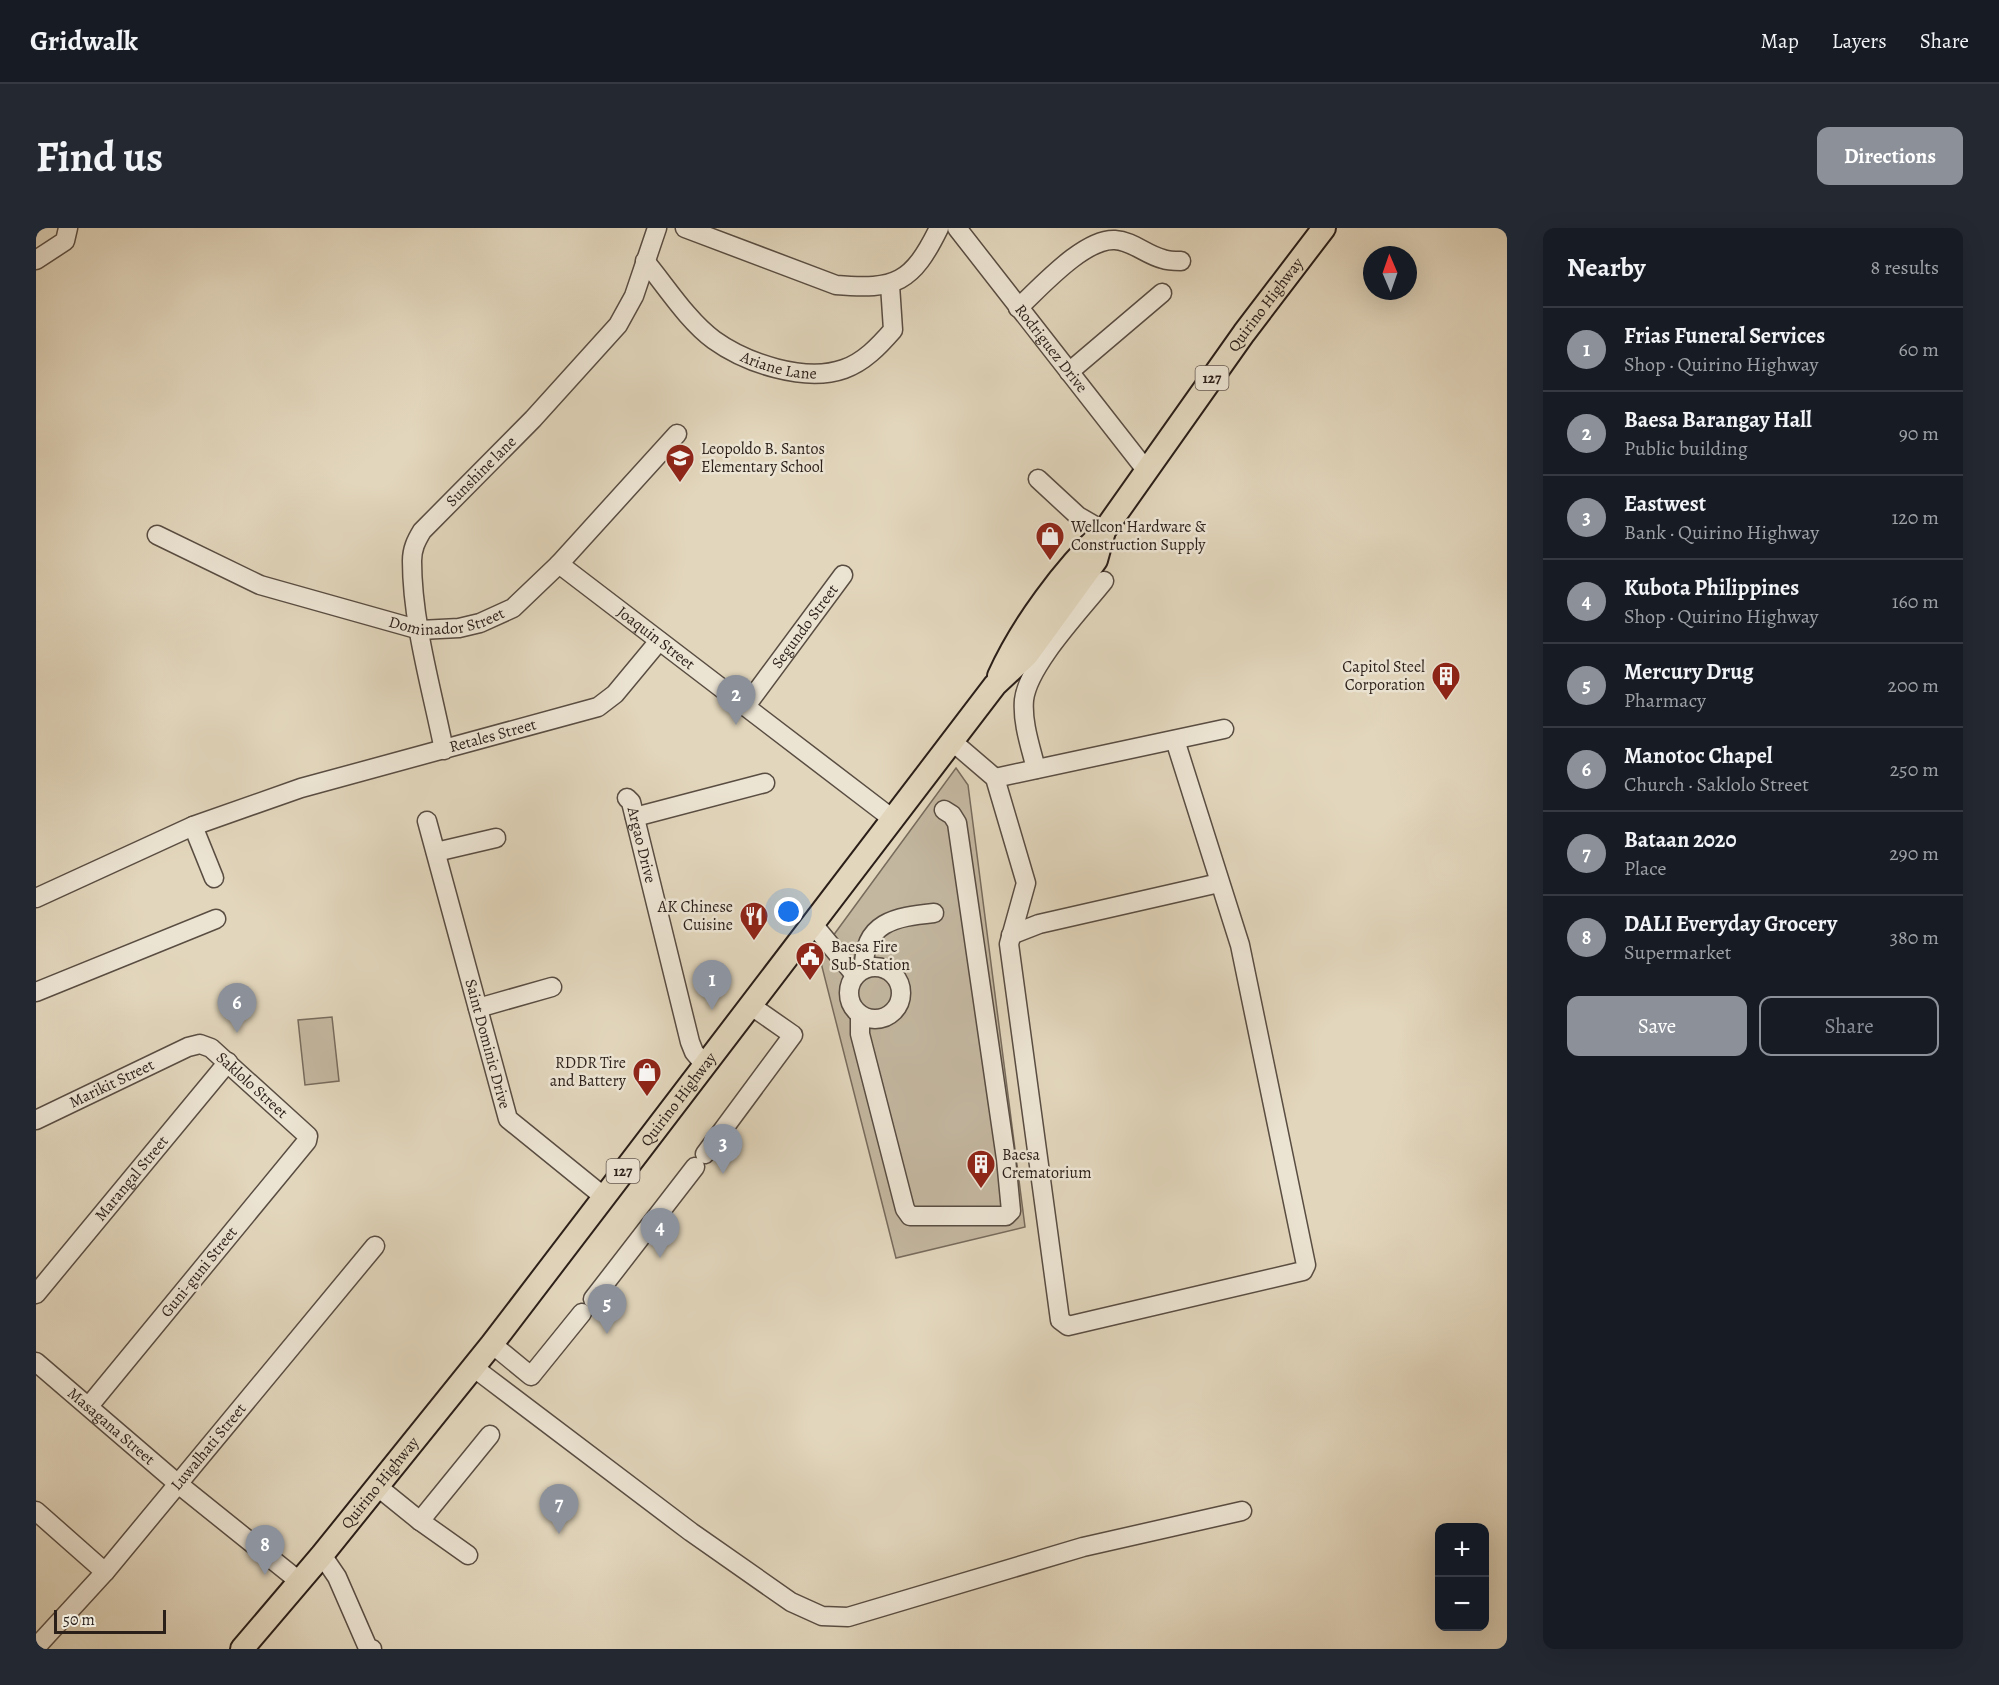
<!DOCTYPE html>
<html lang="en">
<head>
<meta charset="utf-8">
<style>
	body { margin:0; font-family:Alegreya,serif; background:#242831; color:#f1f3f6 }
	.controls { position:absolute; right:18px; bottom:18px; display:grid; overflow:hidden; border-radius:12px; box-shadow:0 6px 24px #0002 }
	.controls button { width:54px; height:54px; display:grid; place-items:center; padding:0; border:0; border-bottom:2px solid #363941; background:#171b24; color:#f1f3f6; font:30px sans-serif }
	.compass { position:absolute; left:1327px; top:18px; width:54px; height:54px; border-radius:50%; background:#171b24; box-shadow:0 6px 24px #0002; rotate:358deg }
	.scale { position:absolute; left:18px; bottom:15px; width:112px; box-sizing:border-box; padding-left:6px; border:3px solid #2b1f19; border-top:0; font-size:16px; line-height:21px; white-space:nowrap; color:#2b1f19; -webkit-text-stroke:4px #ece4d3; paint-order:stroke }
	.you { position:absolute; left:753px; top:684px; width:21px; height:21px; margin:-15px; border:4px solid #fff; border-radius:50%; background:#1a73e8; box-shadow:0 0 0 9px #1a73e833 }
	.badge { display:grid; place-items:center; width:39px; height:39px; border-radius:50%; background:#8c9099; color:#fff; font-size:20px; font-weight:700 }
	.pin { position:absolute; translate:-50% -50px; filter:drop-shadow(0 2px 3px #0008) }
	.pin::after { content:''; position:absolute; top:32px; width:21px; height:18px; background:inherit; clip-path:polygon(0 0,100% 0,50% 100%) }
	.list { margin:0; padding:0; list-style:none }
	h2 { display:flex; justify-content:space-between; align-items:center; height:78px; margin:0; padding:0 24px; font-size:26px }
	h2 small { font-size:20px; font-weight:400; color:#9ea1a6 }
	.list li { display:grid; grid-template-columns:39px 1fr auto; gap:18px; align-items:center; box-sizing:border-box; height:84px; padding:0 24px; border-top:2px solid #363941 }
	.list b { display:block; font-size:22px; white-space:nowrap }
	.list p { margin:0; font-size:20px; white-space:nowrap; color:#9ea1a6 }
	.list em { font-size:20px; font-style:normal; color:#9ea1a6 }
	.actions { display:flex; gap:12px; padding:18px 24px }
	.actions a { flex:1; padding:14px 0; border:2px solid #8c9099; border-radius:12px; text-align:center; font-size:21px; color:#8c9099 }
	.actions .main { background:#8c9099; color:#fff }
	.map { position:relative; flex:none; width:1471px; height:1421px; overflow:hidden; border-radius:12px }
	header { display:flex; align-items:center; gap:36px; box-sizing:border-box; height:84px; padding:0 30px; background:#171b24; border-bottom:2px solid #363941 }
	header strong { font-size:28px }
	nav { display:flex; gap:33px; margin-inline-start:auto; font-size:21px }
	.intro { display:flex; align-items:center; justify-content:space-between; box-sizing:border-box; height:144px; padding:0 36px }
	h1 { margin:0; font-size:42px }
	.button { padding:15px 27px; border-radius:12px; background:#8c9099; color:#fff; font-size:21px; font-weight:700 }
	main { display:flex; gap:36px; padding:0 36px }
	aside { flex:1; background:#171b24; border-radius:12px; box-shadow:0 6px 24px #0002 }
	.map>svg:first-child { display:block }
</style>
</head>
<body>
<header>
<strong>Gridwalk</strong>
<nav><a>Map</a><a>Layers</a><a>Share</a></nav>
</header>
<div class="intro"><h1>Find us</h1><a class="button">Directions</a></div>
<main>
<div class="map">
<svg width="1471" height="1421" viewBox="0 0 1471 1421">
	<rect width="100%" height="100%" fill="#e2d6bc"/>
	<filter id="stains"><feTurbulence type="fractalNoise" baseFrequency=".00333" numOctaves="4"/><feColorMatrix values="0 0 0 0 .2 0 0 0 0 .09 0 0 0 0 .02 0 0 0 .5 -.17"/></filter>
	<radialGradient id="worn" r=".72"><stop offset=".6" stop-color="#630" stop-opacity="0"/><stop offset="1" stop-color="#630" stop-opacity=".3"/></radialGradient>
	<!-- green -->
	<g fill="#c3b7a0" stroke="#776b5c" stroke-width="1.5">
		<path d="M920 540 932 557 989 999 860 1030 783 727Z"/>
		<path d="M296 789 303 853 269 857 262 792Z"/>
	</g>
	<g fill="none" stroke-linecap="round" stroke-linejoin="round">
		<!-- minor casing -->
		<g stroke="#594d42" stroke-width="21">
			<g id="minor">
				<path d="M649 0 800 57C860 62 876 55 903 0"/>
				<path id="s1" d="M921 0 1110 242"/>
				<path d="M0 32 29 13 32 0"/>
				<path id="s2" d="M609 33C630 58 651 92 678 112 710 135 769 155 808 141 828 134 843 118 857 102L854 57"/>
				<path d="M982 80C1004 60 1048 10 1079 12 1097 13 1110 27 1127 31 1132 33 1139 33 1145 33"/>
				<path d="M1033 144 1126 65"/>
				<path d="M1002 251 1042 288 1068 303"/>
				<path id="s3" d="M121 307 224 357 384 402 423 400 444 395 477 380 523 336 641 206"/>
				<path id="s4" d="M523 336 858 592"/>
				<path id="s5" d="M710 478 807 347"/>
				<path d="M917 514 959 550 990 655 973 716 1024 1092 1032 1098 1267 1043 1270 1037 1204 717 1139 512"/>
				<path id="s6" d="M408 522C396 462 376 394 376 333 376 321 380 313 386 303L497 191 582 97 598 68 621 0"/>
				<path d="M1000 541C995 520 986 495 988 472 992 437 1045 382 1068 353"/>
				<path d="M959 550 1188 501"/>
				<path id="s7" d="M591 570 595 574 654 814 658 824 668 836"/>
				<path d="M599 589 729 555"/>
				<path id="s8" d="M391 593 472 891 567 968"/>
				<path d="M157 598 178 650"/>
				<path d="M400 624 460 610"/>
				<path id="s9" d="M0 670 157 598 265 560 562 479 579 466 623 413"/>
				<path d="M776 695 819 747"/>
				<path d="M975 707 1003 696 1183 655"/>
				<circle cx="839" cy="765" r="26"/>
				<path d="M828 741C827 694 859 689 898 685"/>
				<path d="M0 764 180 691"/>
				<path d="M442 780 516 759"/>
				<path d="M824 787V806L869 981 874 988H970L975 983 970 931 921 595 916 587 908 582"/>
				<path id="s10" d="M0 892 152 819 164 816 175 820 272 908 271 913 53 1178"/>
				<path d="M669 926 757 807 714 777"/>
				<path id="s11" d="M0 1066 192 834"/>
				<path d="M557 1071 659 939"/>
				<path d="M456 1116 495 1148 546 1085"/>
				<path id="s12" d="M0 1134 141 1255 263 1353"/>
				<path d="M437 1139 655 1304 755 1374 786 1388 812 1389 1047 1319 1206 1283"/>
				<path d="M342 1259 384 1293 432 1327"/>
				<path d="M0 1283 69 1344"/>
				<path d="M384 1293 454 1207"/>
				<path d="M286 1327 301 1349 332 1420 336 1421"/>
				<path id="s13" d="M3 1416 69 1344 339 1018"/>
			</g>
		</g>
		<!-- major casing -->
		<g stroke="#2b1f19" stroke-width="26">
			<g id="major">
				<path id="s14" d="M963 448C986 397 1028 341 1068 303L1208 105 1288 0"/>
				<path id="s15" d="M206 1421 286 1327 456 1116 959 457 991 427 1060 332 1068 303"/>
			</g>
		</g>
		<!-- minor -->
		<use href="#minor" stroke="#ece4d3" stroke-width="18"/>
		<!-- major -->
		<use href="#major" stroke="#e2d6bc" stroke-width="22"/>
	</g>
	<!-- icons -->
	<defs>
		<g id="school-pin" transform="scale(1.5)"><path d="M0 17L-7.5 6A9.5 9.5 0 1 1 7.5 6Z" fill="#8f2418" stroke="#ece4d3"/><path d="M0-5L7-2L0 1L-7-2ZM-4 1L0 2.5L4 1V4Q0 6-4 4Z" fill="#fff"/></g>
		<g id="shop-pin" transform="scale(1.5)"><path d="M0 17L-7.5 6A9.5 9.5 0 1 1 7.5 6Z" fill="#8f2418" stroke="#ece4d3"/><path d="M-5-2.5h2.3a2.7 3.5 0 0 1 5.4 0H5L5.5 6h-11ZM-1.5-2.5h3a1.5 2.3 0 0 0-3 0Z" fill="#fff"/></g>
		<g id="building-pin" transform="scale(1.5)"><path d="M0 17L-7.5 6A9.5 9.5 0 1 1 7.5 6Z" fill="#8f2418" stroke="#ece4d3"/><path d="M-4-6H4V6H1V3H-1V6H-4ZM-2.5-4.3h1.7v1.8h-1.7ZM.8-4.3h1.7v1.8H.8ZM-2.5-1h1.7V.8h-1.7ZM.8-1h1.7V.8H.8Z" fill="#fff"/></g>
		<g id="restaurant-pin" transform="scale(1.5)"><path d="M0 17L-7.5 6A9.5 9.5 0 1 1 7.5 6Z" fill="#8f2418" stroke="#ece4d3"/><path d="M-5-6h1v4h1v-4h1v4h1v-4h1v5L-1.5 .5V6h-2V.5L-5-1ZM5-6V6H3V1.5H1.5Q1.5-4 5-6Z" fill="#fff"/></g>
		<g id="civic-pin" transform="scale(1.5)"><path d="M0 17L-7.5 6A9.5 9.5 0 1 1 7.5 6Z" fill="#8f2418" stroke="#ece4d3"/><path d="M-.6-6.5H3V-4.5H.6V-3L4-1V1h2V6H-6V1h2V-1L-.6-3ZM-1.2 2.5V6h2.4V2.5Z" fill="#fff"/></g>
	</defs>
	<g fill-rule="evenodd">
		<use href="#school-pin" x="644" y="230"/>
		<use href="#shop-pin" x="1014" y="308"/>
		<use href="#building-pin" x="1410" y="448"/>
		<use href="#restaurant-pin" x="718" y="688"/>
		<use href="#civic-pin" x="774" y="728"/>
		<use href="#shop-pin" x="611" y="844"/>
		<use href="#building-pin" x="945" y="936"/>
	</g>
	<g text-anchor="middle" dominant-baseline="central" stroke-width="5" stroke-linejoin="round" paint-order="stroke">
		<!-- shield labels -->
		<g fill="#ece4d3" stroke="#655a51" stroke-width="1.5">
			<rect x="1159.5" y="138" width="33" height="24" rx="4.5"/>
			<rect x="570.5" y="931" width="33" height="24" rx="4.5"/>
		</g>
		<g font-size="15" font-weight="bold" fill="#2b1f19">
			<text x="1176" y="150">127</text>
			<text x="587" y="943">127</text>
		</g>
		<!-- street labels -->
		<g font-size="16" fill="#2b1f19" stroke="#ece4d3">
			<text stroke="none"><textPath href="#s14" startOffset="458">Quirino Highway</textPath></text>
			<text stroke="none"><textPath href="#s1" startOffset="153">Rodriguez Drive</textPath></text>
			<text stroke="none"><textPath href="#s2" startOffset="176">Ariane Lane</textPath></text>
			<text stroke="none"><textPath href="#s6" startOffset="308">Sunshine lane</textPath></text>
			<text stroke="none"><textPath href="#s3" startOffset="308">Dominador Street</textPath></text>
			<text stroke="none"><textPath href="#s5" startOffset="99">Segundo Street</textPath></text>
			<text stroke="none"><textPath href="#s4" startOffset="122">Joaquin Street</textPath></text>
			<text stroke="none"><textPath href="#s9" startOffset="486">Retales Street</textPath></text>
			<text stroke="none"><textPath href="#s7" startOffset="50">Argao Drive</textPath></text>
			<text stroke="none"><textPath href="#s8" startOffset="231">Saint Dominic Drive</textPath></text>
			<text stroke="none"><textPath href="#s10" startOffset="84">Marikit Street</textPath></text>
			<text stroke="none"><textPath href="#s10" startOffset="248">Saklolo Street</textPath></text>
			<text stroke="none"><textPath href="#s15" startOffset="702">Quirino Highway</textPath></text>
			<text stroke="none"><textPath href="#s11" startOffset="150">Marangal Street</textPath></text>
			<text transform="translate(163 1044) rotate(-51)">Guni-guni Street</text>
			<text stroke="none"><textPath href="#s12" startOffset="99">Masagana Street</textPath></text>
			<text stroke="none"><textPath href="#s13" startOffset="260">Luwalhati Street</textPath></text>
			<text stroke="none"><textPath href="#s15" startOffset="216">Quirino Highway</textPath></text>
		</g>
		<!-- poi labels -->
		<g font-size="16" fill="#2b1f19" stroke="#ece4d3" text-anchor="start">
			<text x="665" y="221">Leopoldo B. Santos<tspan x="665" dy="18">Elementary School</tspan></text>
			<text x="1035" y="299">Wellcon Hardware &amp;<tspan x="1035" dy="18">Construction Supply</tspan></text>
			<text x="1389" y="439" text-anchor="end">Capitol Steel<tspan x="1389" dy="18">Corporation</tspan></text>
			<text x="697" y="679" text-anchor="end">AK Chinese<tspan x="697" dy="18">Cuisine</tspan></text>
			<text x="795" y="719">Baesa Fire<tspan x="795" dy="18">Sub-Station</tspan></text>
			<text x="590" y="835" text-anchor="end">RDDR Tire<tspan x="590" dy="18">and Battery</tspan></text>
			<text x="966" y="927">Baesa<tspan x="966" dy="18">Crematorium</tspan></text>
		</g>
	</g>
	<rect width="100%" height="100%" filter="url(#stains)"/>
	<rect width="100%" height="100%" fill="url(#worn)"/>
</svg>
<div class="controls">
<button>+</button>
<button>−</button>
</div>
<svg class="compass" viewBox="-18 -18 36 36"><path d="M0-13l5 13h-10z" fill="#e53935"/><path d="M0 13l5-13h-10z" fill="#9ea1a6"/></svg>
<div class="scale">50 m</div>
<div class="you"></div>
<div class="pin badge" style="left:676px;top:782px">1</div>
<div class="pin badge" style="left:700px;top:497px">2</div>
<div class="pin badge" style="left:687px;top:946px">3</div>
<div class="pin badge" style="left:624px;top:1030px">4</div>
<div class="pin badge" style="left:571px;top:1106px">5</div>
<div class="pin badge" style="left:201px;top:805px">6</div>
<div class="pin badge" style="left:523px;top:1306px">7</div>
<div class="pin badge" style="left:229px;top:1347px">8</div>
</div>
<aside>
<h2>Nearby<small>8 results</small></h2>
<ul class="list">
<li><span class="badge">1</span><div><b>Frias Funeral Services</b><p>Shop · Quirino Highway</p></div><em>60 m</em></li>
<li><span class="badge">2</span><div><b>Baesa Barangay Hall</b><p>Public building</p></div><em>90 m</em></li>
<li><span class="badge">3</span><div><b>Eastwest</b><p>Bank · Quirino Highway</p></div><em>120 m</em></li>
<li><span class="badge">4</span><div><b>Kubota Philippines</b><p>Shop · Quirino Highway</p></div><em>160 m</em></li>
<li><span class="badge">5</span><div><b>Mercury Drug</b><p>Pharmacy</p></div><em>200 m</em></li>
<li><span class="badge">6</span><div><b>Manotoc Chapel</b><p>Church · Saklolo Street</p></div><em>250 m</em></li>
<li><span class="badge">7</span><div><b>Bataan 2020</b><p>Place</p></div><em>290 m</em></li>
<li><span class="badge">8</span><div><b>DALI Everyday Grocery</b><p>Supermarket</p></div><em>380 m</em></li>
</ul>
<div class="actions"><a class="main">Save</a><a>Share</a></div>
</aside>
</main>
</body>
</html>
